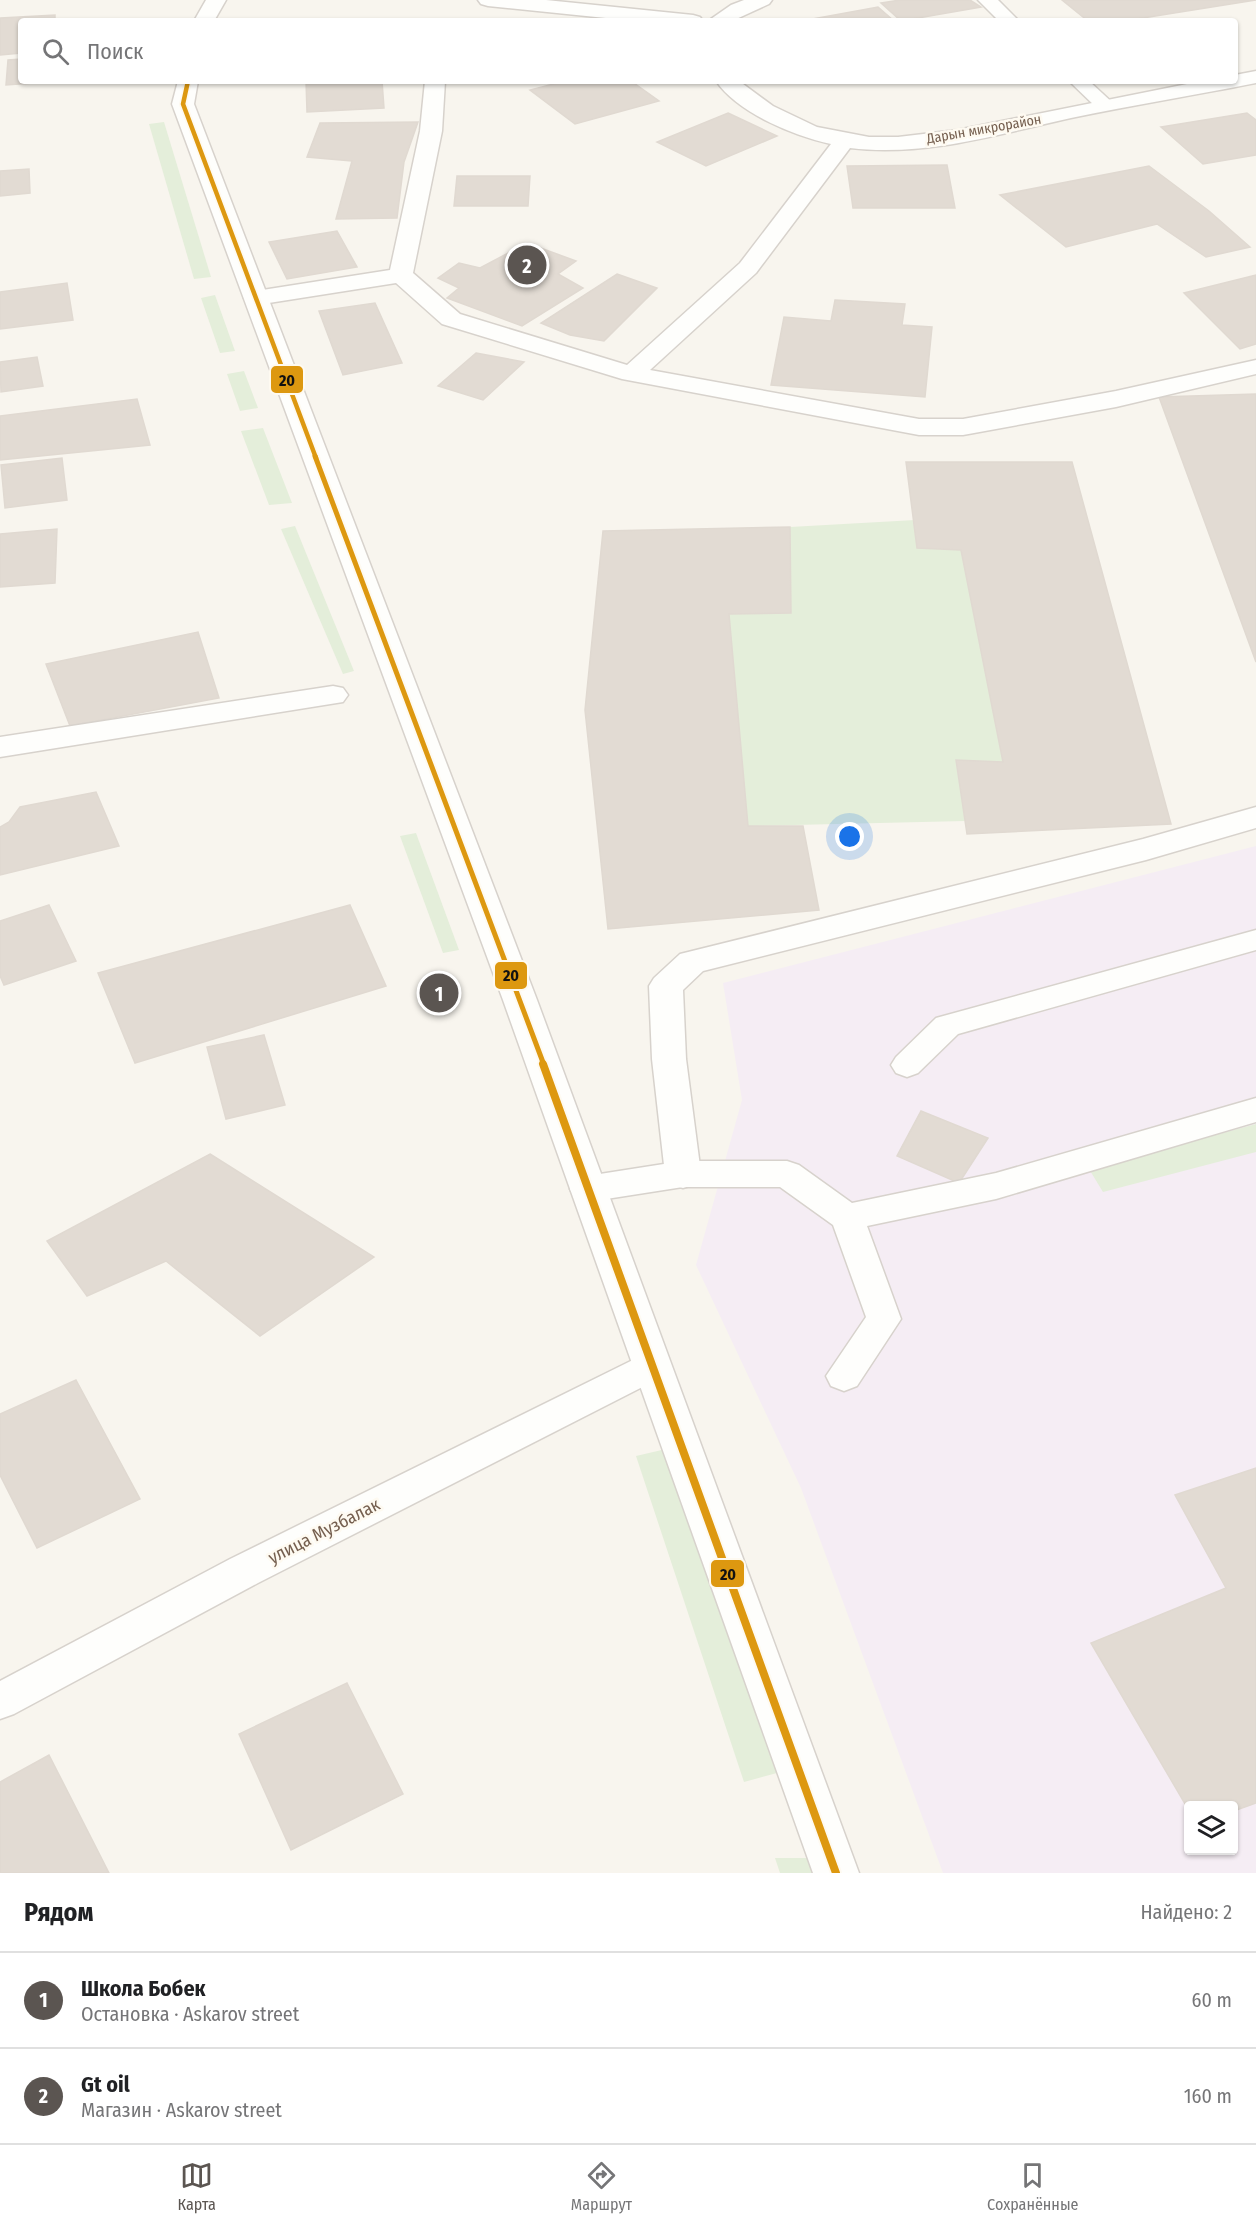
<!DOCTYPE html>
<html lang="ru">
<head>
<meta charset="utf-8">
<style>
	body { margin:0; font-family:"Fira Sans Condensed",sans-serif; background:#f2f2f2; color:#202124 }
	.controls { position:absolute; right:18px; bottom:18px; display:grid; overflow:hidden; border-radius:6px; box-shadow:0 2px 4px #0004 }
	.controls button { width:54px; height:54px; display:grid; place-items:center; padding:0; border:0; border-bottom:2px solid #e0e0e0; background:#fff; color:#202124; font:30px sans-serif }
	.you { position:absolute; left:850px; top:837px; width:21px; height:21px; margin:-15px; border:4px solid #fff; border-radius:50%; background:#1a73e8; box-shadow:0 0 0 9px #1a73e833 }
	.badge { display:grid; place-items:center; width:39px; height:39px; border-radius:50%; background:#5b5551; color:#fff; font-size:20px; font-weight:700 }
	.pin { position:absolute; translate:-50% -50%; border:3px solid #fff; box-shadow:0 2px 6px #0006 }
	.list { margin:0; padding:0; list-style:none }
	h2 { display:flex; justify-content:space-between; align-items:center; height:78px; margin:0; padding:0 24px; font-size:26px }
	h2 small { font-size:20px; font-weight:400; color:#757577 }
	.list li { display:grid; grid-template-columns:39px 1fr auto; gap:18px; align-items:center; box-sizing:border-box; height:96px; padding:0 24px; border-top:2px solid #e0e0e0 }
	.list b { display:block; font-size:22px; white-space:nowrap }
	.list p { margin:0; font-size:20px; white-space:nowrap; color:#757577 }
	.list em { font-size:20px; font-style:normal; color:#757577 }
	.icon { flex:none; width:33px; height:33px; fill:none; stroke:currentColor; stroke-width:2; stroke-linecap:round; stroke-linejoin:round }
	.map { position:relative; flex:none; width:1256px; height:1873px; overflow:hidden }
	.search { position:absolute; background:#fff; box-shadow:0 2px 4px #0004; left:18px; right:18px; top:18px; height:66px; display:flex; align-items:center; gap:15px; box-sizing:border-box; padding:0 21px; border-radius:6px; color:#757577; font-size:22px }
	.sheet { height:270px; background:#fff }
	nav { display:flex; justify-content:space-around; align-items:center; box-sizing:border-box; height:84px; border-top:2px solid #e0e0e0; background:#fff; font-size:16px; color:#757577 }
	nav a { display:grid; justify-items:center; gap:3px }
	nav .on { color:#5b5551 }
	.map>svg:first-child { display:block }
</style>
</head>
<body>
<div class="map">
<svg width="1256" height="1873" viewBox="0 0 1256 1873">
	<rect width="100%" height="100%" fill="#f8f5ee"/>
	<!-- education -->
	<path fill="#f5edf4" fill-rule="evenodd" d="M1256 846V1873H943L801 1488 696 1265 742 1100 723 983ZM1188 1806H1234V1850H1188Z"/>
	<!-- green -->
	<g fill="#e4eeda">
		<path d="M164 122 211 277 194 279 149 124Z"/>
		<path d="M215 295 235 351 220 353 201 298Z"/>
		<path d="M244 371 258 408 240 411 227 374Z"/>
		<path d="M263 428 292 503 269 505 241 431Z"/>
		<path d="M915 520 917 548 961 550 1003 762 956 761 965 821 748 826 729 614 791 613 790 527Z"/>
		<path d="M295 526 354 671 343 674 281 529Z"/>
		<path d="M416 833 459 950 443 953 400 836Z"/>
		<path d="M1256 1124V1152L1103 1192 1089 1169Z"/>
		<path d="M666 1449 777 1773 744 1782 636 1456Z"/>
		<path d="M775 1858H813L819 1873H780Z"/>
	</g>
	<!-- building -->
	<g fill="#e2dbd3" stroke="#e0d9d1" stroke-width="1.5">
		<path d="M900 0H970L981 7 901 21 881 3Z"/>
		<path d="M1062 0H1256L1124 21H1088Z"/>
		<path d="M878 7 894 21 807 20Z"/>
		<path d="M55 15V21H21V53L0 55V18Z"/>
		<path d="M21 59V81H62L6 85 8 60Z"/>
		<path d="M306 81H382L384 108 307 112Z"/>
		<path d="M565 81H631L659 101 575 124 530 90Z"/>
		<path d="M728 113 777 136 706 166 657 142Z"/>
		<path d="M1247 113 1256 120V155L1203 164 1161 127Z"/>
		<path d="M418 122 404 162 397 218 336 219 352 161 307 157 320 123Z"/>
		<path d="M947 165 955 208H853L847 166Z"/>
		<path d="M1149 166 1209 211 1250 247 1206 257 1157 224 1066 247 1000 195Z"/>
		<path d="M29 169 30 193 0 196V171Z"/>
		<path d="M457 176H530L528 206H454Z"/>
		<path d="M337 231 357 267 287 279 269 242Z"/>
		<path d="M527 243 576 261 558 274 583 288 522 326 447 298 459 288 438 278 459 263 480 268Z"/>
		<path d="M617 274 657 288 604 341 570 335 541 323Z"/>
		<path d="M1256 275V344L1240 349 1184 293Z"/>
		<path d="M67 283 73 320 0 329V292Z"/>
		<path d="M835 300 905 304 902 325 932 327 925 397 771 385 784 317 831 321Z"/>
		<path d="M375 303 402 363 343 375 319 311Z"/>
		<path d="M476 353 524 362 483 400 438 386Z"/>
		<path d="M37 357 43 386 1 392 0 362Z"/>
		<path d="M1256 394V662L1159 397Z"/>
		<path d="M137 399 150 445 0 460V416Z"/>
		<path d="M62 458 67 500 5 508 1 465Z"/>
		<path d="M906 462H1072L1171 824 967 834 956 760 1003 762 961 550 917 548Z"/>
		<path d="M790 527 791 613 729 614 748 826H803L819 910 608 929 585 710 603 531Z"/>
		<path d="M57 529 55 583 0 587V534Z"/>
		<path d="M198 632 219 698 70 726 46 664Z"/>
		<path d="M96 792 119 846 0 875V827L9 822 20 807Z"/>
		<path d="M49 905 76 961 4 985 0 976V921Z"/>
		<path d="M350 905 386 986 135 1063 98 973Z"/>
		<path d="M264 1035 285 1105 226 1119 207 1047Z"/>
		<path d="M921 1111 988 1138 959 1183 897 1156Z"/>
		<path d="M210 1154 374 1257 260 1336 166 1261 87 1296 47 1241Z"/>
		<path d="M76 1380 140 1499 37 1548 0 1475V1414Z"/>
		<path d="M1256 1468V1803L1234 1811V1806H1188V1809L1091 1643 1226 1588 1175 1495Z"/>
		<path d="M347 1683 403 1794 291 1850 239 1734Z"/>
		<path d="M49 1755 109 1873H0V1782Z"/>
	</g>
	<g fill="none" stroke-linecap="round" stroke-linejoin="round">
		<!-- service casing -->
		<g stroke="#d7d2cc" stroke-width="3">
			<g id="service">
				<path d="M978 0H998L1019 21H999Z"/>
				<path d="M1069 81H1089L1115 105 1112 109H1098Z"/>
				<path d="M1256 930V950L958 1034 918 1073 907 1077 896 1073 891 1065 896 1057 936 1018Z"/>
				<path d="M1256 1098V1122L996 1199 867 1226 901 1319 857 1386 844 1391 831 1386 826 1376 866 1317 833 1225 780 1187H683L587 1202 575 1198 570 1189 575 1180 587 1176 683 1161H787L799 1165 852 1203 996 1173Z"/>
				<path d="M651 1351 664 1356 669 1366 664 1376 258 1583 14 1714 0 1719V1681L230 1559Z"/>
			</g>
		</g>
		<!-- minor casing -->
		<g stroke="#d7d2cc" stroke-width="3">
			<g id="minor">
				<path d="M478 0H546L693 15 700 17 703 21H635L488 6 481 4Z"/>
				<path d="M744 0H772L769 4 732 21H708L731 5Z"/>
				<path d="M1256 71V83C1195 95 1133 105 1071 118 999 134 925 157 850 148L756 273 650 370 919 419H963L1116 391 1256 360V374L1116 407 963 435H919L622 379 442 324 396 283 256 305 248 303 244 298 248 293 256 291 390 270 420 131 425 81H445L442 131 413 273 460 314 627 365 740 263 831 144C794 136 738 113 716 81H739L773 106 817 127 869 137H898L957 130 1202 81H1235V75Z"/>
				<path d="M333 686 343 688 348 695 343 702 0 757V737Z"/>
				<path d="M1256 807V828L1146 860 703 971 683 990 686 1059 701 1174 696 1184 683 1188 670 1184 665 1174 652 1059 649 986 654 978 680 954 1143 839Z"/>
			</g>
		</g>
		<!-- tertiary casing -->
		<g stroke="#d7d2cc" stroke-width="3">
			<g id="tertiary">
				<path d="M206 0H226L214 21H194Z"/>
				<path d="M178 81H198L194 104 537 1000 859 1873H813L503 1000 172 104Z"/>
			</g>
		</g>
		<!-- service -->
		<use href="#service" fill="#fefefc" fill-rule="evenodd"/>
		<!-- minor -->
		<use href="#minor" fill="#fefefc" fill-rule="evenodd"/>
		<!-- tertiary -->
		<use href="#tertiary" fill="#fefefc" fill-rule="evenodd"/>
		<!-- bus-1-far2 casing -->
		<g stroke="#fefaf1" stroke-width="8">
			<path id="bus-1-far2" d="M188 81 183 104 316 458"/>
		</g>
		<!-- bus-1-far1 casing -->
		<g stroke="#fefaf1" stroke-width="9">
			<path id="bus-1-far1" d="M315 456 544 1065"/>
		</g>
		<!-- bus-1 casing -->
		<g stroke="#fefaf1" stroke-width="12">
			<path id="bus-1" d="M543 1064 836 1873"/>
		</g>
		<!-- bus-1-far2 -->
		<use href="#bus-1-far2" stroke="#dd9810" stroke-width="4.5"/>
		<!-- bus-1-far1 -->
		<use href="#bus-1-far1" stroke="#dd9810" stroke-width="5"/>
		<!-- bus-1 -->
		<use href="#bus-1" stroke="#dd9810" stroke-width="8"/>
	</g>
	<g text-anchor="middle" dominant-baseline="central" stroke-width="5" stroke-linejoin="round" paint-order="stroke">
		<!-- far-street labels -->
		<g font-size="14" fill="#755f4f" stroke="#fefaf1">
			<text transform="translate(984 129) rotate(-10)">Дарын микрорайон</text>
		</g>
		<!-- near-street labels -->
		<g font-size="18" fill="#755f4f" stroke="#fefaf1">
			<text transform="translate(324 1531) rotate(-27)">улица Музбалак</text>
		</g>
	</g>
	<g stroke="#fefaf1" stroke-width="2">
		<rect x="270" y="365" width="34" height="29" rx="6" fill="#dd9810"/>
		<rect x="494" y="961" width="34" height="29" rx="6" fill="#dd9810"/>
		<rect x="710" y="1559" width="35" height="29" rx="6" fill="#dd9810"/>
	</g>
	<g font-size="16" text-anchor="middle" font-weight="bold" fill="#111">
		<text x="287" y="386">20</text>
		<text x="511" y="981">20</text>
		<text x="728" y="1580">20</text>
	</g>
</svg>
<div class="controls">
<button><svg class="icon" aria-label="layers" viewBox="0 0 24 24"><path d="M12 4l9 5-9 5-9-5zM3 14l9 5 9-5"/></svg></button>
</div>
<div class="you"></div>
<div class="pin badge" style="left:439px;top:993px">1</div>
<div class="pin badge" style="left:527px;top:265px">2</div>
<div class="search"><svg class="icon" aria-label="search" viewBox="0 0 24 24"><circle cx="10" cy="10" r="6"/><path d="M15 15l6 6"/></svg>Поиск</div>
</div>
<section class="sheet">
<h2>Рядом<small>Найдено: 2</small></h2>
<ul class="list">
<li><span class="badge">1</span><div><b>Школа Бобек</b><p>Остановка · Askarov street</p></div><em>60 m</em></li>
<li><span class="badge">2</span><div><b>Gt oil</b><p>Магазин · Askarov street</p></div><em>160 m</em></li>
</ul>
</section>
<nav>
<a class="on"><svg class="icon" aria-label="map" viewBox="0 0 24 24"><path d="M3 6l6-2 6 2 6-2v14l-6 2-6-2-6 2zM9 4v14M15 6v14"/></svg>Карта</a>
<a><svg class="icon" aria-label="directions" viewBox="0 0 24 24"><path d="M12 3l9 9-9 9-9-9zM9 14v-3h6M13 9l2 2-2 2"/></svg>Маршрут</a>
<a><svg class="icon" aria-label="saved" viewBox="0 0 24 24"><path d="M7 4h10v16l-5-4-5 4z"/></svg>Сохранённые</a>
</nav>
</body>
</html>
